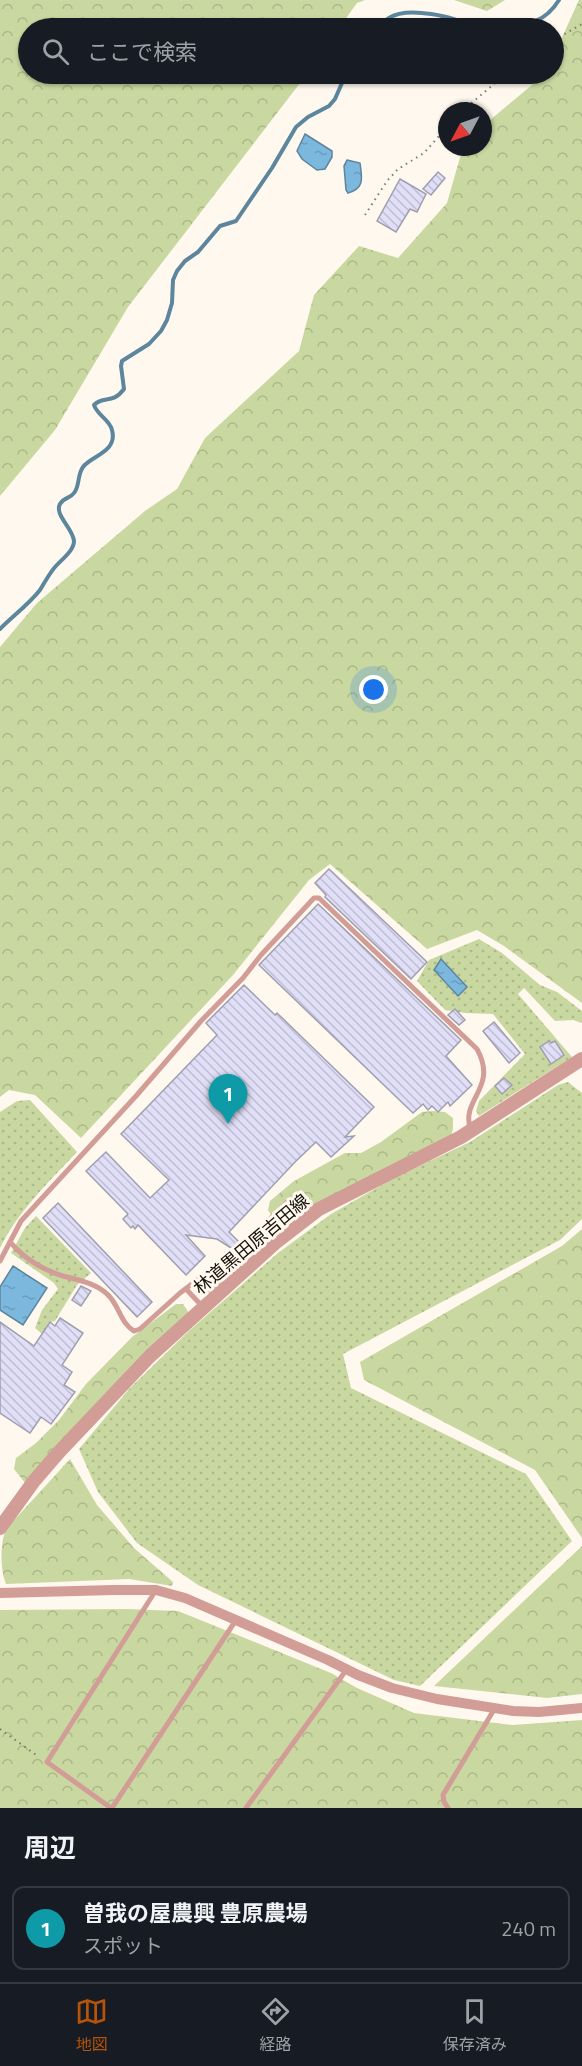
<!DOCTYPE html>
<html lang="ja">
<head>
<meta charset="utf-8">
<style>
	body { margin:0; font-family:"Titillium Web","Noto Sans JP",sans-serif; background:#242831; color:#f1f3f6 }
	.compass { position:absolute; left:438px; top:102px; width:54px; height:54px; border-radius:50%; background:#171b24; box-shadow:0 2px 4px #0004; rotate:229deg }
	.you { position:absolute; left:374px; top:690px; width:21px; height:21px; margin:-15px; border:4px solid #fff; border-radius:50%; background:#1a73e8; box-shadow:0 0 0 9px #1a73e833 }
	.badge { display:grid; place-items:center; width:39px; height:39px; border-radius:50%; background:#b45309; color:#fff; font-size:20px; font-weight:700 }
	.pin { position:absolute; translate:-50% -50px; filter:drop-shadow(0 2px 3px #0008) }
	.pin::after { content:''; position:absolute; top:32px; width:21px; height:18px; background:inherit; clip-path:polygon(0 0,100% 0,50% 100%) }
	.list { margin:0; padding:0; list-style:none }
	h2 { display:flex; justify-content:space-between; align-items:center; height:78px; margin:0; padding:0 24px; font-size:26px }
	h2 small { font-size:20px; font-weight:400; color:#9ea1a6 }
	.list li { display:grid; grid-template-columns:39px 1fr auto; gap:18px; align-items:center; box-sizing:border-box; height:84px; margin:0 12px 12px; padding:0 12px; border:2px solid #363941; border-radius:12px }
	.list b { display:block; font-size:22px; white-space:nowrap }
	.list p { margin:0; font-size:20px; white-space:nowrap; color:#9ea1a6 }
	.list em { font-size:20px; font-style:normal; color:#9ea1a6 }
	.icon { flex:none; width:33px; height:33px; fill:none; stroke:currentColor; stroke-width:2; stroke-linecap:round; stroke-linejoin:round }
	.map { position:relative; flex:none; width:582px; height:1808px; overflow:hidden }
	.search { position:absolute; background:#171b24; box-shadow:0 2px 4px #0004; left:18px; right:18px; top:18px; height:66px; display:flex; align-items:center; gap:15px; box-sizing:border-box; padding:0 21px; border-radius:33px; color:#9ea1a6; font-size:22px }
	.sheet { height:174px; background:#171b24 }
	nav { display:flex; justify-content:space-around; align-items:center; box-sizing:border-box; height:84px; border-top:2px solid #363941; background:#171b24; font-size:16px; color:#9ea1a6 }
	nav a { display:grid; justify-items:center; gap:3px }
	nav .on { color:#b45309 }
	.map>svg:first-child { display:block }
</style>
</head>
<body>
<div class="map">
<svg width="582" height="1808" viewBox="0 0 582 1808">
	<defs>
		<pattern id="grass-dots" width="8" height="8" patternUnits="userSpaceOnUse" patternTransform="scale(1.5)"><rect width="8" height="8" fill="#c9d8a0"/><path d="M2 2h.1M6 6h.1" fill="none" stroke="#acb888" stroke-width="1.8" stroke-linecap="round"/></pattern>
		<pattern id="forest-crowns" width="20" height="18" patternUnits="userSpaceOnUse" patternTransform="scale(1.5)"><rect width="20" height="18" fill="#c9d8a0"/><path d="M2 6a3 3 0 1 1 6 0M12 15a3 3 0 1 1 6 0" fill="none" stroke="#acb888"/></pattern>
		<pattern id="water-ripples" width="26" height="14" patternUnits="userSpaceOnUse" patternTransform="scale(1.5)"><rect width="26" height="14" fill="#7cb8de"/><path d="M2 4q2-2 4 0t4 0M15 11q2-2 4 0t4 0" fill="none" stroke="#6a9dbd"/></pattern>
		<pattern id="building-back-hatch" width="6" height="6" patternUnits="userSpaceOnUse" patternTransform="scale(1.5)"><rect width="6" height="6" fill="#e0dff7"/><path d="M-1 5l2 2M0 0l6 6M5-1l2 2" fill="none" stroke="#bfbed2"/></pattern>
	</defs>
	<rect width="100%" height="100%" fill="#fff8ee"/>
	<!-- grass -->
	<g fill="url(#grass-dots)" fill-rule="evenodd">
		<path d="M479 939 502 953 540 985 557 992 582 1011V1023L573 1020 555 1021 524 988 518 994 572 1057 479 1116 476 1111 479 1101 525 1054 493 1014 465 1013 445 1010 417 981 429 960ZM549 1041 551 1043 555 1041 564 1054 551 1063 540 1047Z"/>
		<path d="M568 1082 582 1093V1219L560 1240 343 1354 351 1388 526 1474 572 1541 420 1686 394 1680 198 1585 137 1543 98 1492 79 1449 130 1388 190 1330 278 1253 331 1214 396 1177 470 1142 558 1085Z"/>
		<path d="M30 1100 77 1152C49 1182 18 1211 0 1248V1112L17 1101Z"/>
		<path d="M36 1216 91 1273 77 1285 55 1321 50 1322 42 1334 35 1328 42 1310 58 1289 54 1283 11 1253 25 1228Z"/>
	</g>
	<!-- forest -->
	<g fill="url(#forest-crowns)">
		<path d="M0 0H365L357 3 339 28H28V74H307L128 307 55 430 0 496Z"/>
		<path d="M454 0H505L487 11Z"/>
		<path d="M579 0H582V1003L504 946 477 930 427 949 330 864 309 880 233 975 81 1138 35 1095 9 1090 0 1097V647L37 603 145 511 177 489 205 438 299 351 314 295 359 246 398 258 447 203 463 147H483V126L545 74H554V55Z"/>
		<path d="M433 1111 445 1112 453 1118V1129L451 1136 320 1206 212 1295 206 1291 201 1283 254 1240 274 1220 268 1210 270 1201 294 1181 345 1153H361L381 1142 422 1112Z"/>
		<path d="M582 1229V1538L535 1470 364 1380 360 1362 562 1246Z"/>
		<path d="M176 1304H183L189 1313 101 1398 25 1483 14 1469 16 1458 36 1443 59 1420 86 1384 132 1337Z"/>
		<path d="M70 1459 97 1505 134 1548 173 1582 172 1586 129 1579 6 1584C0 1569 0 1544 6 1529Z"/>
		<path d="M582 1546V1694L547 1698 434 1686Z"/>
		<path d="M127 1609 178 1611 331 1673 357 1688 414 1713 513 1725 582 1720V1808H0V1610Z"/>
	</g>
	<!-- water -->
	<g fill="url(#water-ripples)" stroke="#5c859e" stroke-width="1.5">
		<path d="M305 134 332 151V157L325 169 317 170 302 159 297 151Z"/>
		<path d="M347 160 360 163C362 178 365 188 348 193L346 190 344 166Z"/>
		<path d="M441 959 467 987 458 996 434 970Z"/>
		<path d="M13 1266 47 1288 23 1325 0 1310V1287Z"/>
	</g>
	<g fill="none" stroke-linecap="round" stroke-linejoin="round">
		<!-- stream -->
		<g stroke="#5c859e" stroke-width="4">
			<path d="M379 28C382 25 385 20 389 18 407 6 456 16 472 28"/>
			<path d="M503 28C527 25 545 23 559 0"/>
			<path d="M0 629C13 616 29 604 40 590 45 582 49 574 55 567 61 560 74 551 74 541 73 528 54 515 60 504 64 497 70 499 74 493 80 486 77 475 83 467 91 456 118 452 112 430 110 420 97 415 94 405 104 395 112 405 124 389L121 366 122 361 149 344 161 331 167 320 172 303 173 280 177 271 185 261 198 252 220 226 236 221 272 168 296 127 308 117 329 106 335 99 342 83V74"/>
		</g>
	</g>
	<!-- building -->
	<g fill="url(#building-back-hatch)" stroke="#a09fb1" stroke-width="1.5">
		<path d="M438 172 445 178 431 195 423 189Z"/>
		<path d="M400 179 426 194 417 212 410 209 396 232 377 221Z"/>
		<path d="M329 869 427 962 411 979 325 897 326 895 315 883Z"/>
		<path d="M318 904 461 1040 446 1056 472 1085 450 1106 448 1102 438 1112 432 1106 428 1110 423 1104 413 1113 259 965Z"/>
		<path d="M244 985 275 1015 277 1013 374 1107 345 1137 354 1136 331 1157 316 1142 295 1162 229 1232 239 1242 231 1248 217 1239 186 1235 205 1256 186 1275 138 1225 135 1229 133 1226 131 1228 123 1219 128 1214 86 1171 106 1152 150 1198 169 1180 121 1134 217 1035 206 1023Z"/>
		<path d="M455 1009 465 1020 459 1025 448 1015Z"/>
		<path d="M494 1022 520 1053 509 1063 483 1031Z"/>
		<path d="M549 1041 551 1043 555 1041 564 1055 551 1064 540 1047Z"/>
		<path d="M504 1078 512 1085 502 1094 495 1086Z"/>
		<path d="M58 1203 152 1302 137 1317 43 1218Z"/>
		<path d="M81 1286 91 1291 81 1306 72 1300Z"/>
		<path d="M60 1318 83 1333 62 1365 72 1372 64 1385 75 1392 51 1424 41 1417 30 1433 0 1413V1322L34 1346 50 1322 55 1326Z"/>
	</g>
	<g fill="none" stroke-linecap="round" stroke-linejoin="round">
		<!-- path -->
		<g stroke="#7e7871" stroke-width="2" stroke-dasharray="1.5 4.5" stroke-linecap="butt">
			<path d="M554 40 582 24"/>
			<path d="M462 111 506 74"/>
			<path d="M365 215 387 181 398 169 424 153 447 127"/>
			<path d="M0 1729 39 1757"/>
		</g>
		<!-- service -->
		<g stroke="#d29d97" stroke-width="5">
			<path d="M10 1242C23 1257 41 1269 60 1275 76 1280 94 1282 107 1294 119 1304 120 1323 134 1331L140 1329 180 1293 247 1242 286 1203"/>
			<path d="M0 1261 21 1221 136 1096 201 1021 243 978 261 955 314 898H319L477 1049C499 1089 459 1099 471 1131"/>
			<path d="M186 1289 202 1306"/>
			<path d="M111 1808 47 1762 156 1590"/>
			<path d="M112 1808 236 1620"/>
			<path d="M246 1808 347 1669"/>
			<path d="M448 1808 444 1802 443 1795 495 1708"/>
		</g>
		<!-- minor -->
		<path stroke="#d29d97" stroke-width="10" d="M0 1593 113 1590H156L185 1598 328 1660 358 1675 392 1688 437 1699 513 1711 539 1712 582 1708"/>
		<!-- tertiary -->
		<path stroke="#d29d97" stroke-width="14" d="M0 1528 34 1481 59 1452 150 1356 275 1243 319 1209 461 1137 582 1059"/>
	</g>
	<g text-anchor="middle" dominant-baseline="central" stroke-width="6" stroke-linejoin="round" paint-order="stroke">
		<!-- street labels -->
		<g font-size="18" fill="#130f09" stroke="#fff8ee">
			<text transform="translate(251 1244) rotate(-40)">林道黒田原吉田線</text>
		</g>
	</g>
</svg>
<svg class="compass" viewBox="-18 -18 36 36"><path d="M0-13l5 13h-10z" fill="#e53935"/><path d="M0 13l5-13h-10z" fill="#9ea1a6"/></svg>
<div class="you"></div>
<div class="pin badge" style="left:228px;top:1124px;background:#0f9aa8">1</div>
<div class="search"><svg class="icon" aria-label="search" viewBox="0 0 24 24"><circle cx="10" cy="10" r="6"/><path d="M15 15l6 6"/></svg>ここで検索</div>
</div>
<section class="sheet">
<h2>周辺<small></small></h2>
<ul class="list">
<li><span class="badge" style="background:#0f9aa8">1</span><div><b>曽我の屋農興 豊原農場</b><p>スポット</p></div><em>240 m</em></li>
</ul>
</section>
<nav>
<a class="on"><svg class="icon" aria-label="map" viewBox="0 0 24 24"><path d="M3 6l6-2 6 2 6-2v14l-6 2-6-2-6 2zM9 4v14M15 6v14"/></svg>地図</a>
<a><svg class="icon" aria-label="directions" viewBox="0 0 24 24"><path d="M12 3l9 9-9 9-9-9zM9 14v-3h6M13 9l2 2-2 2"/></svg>経路</a>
<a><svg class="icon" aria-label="saved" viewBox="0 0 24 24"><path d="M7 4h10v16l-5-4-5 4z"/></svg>保存済み</a>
</nav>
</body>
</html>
